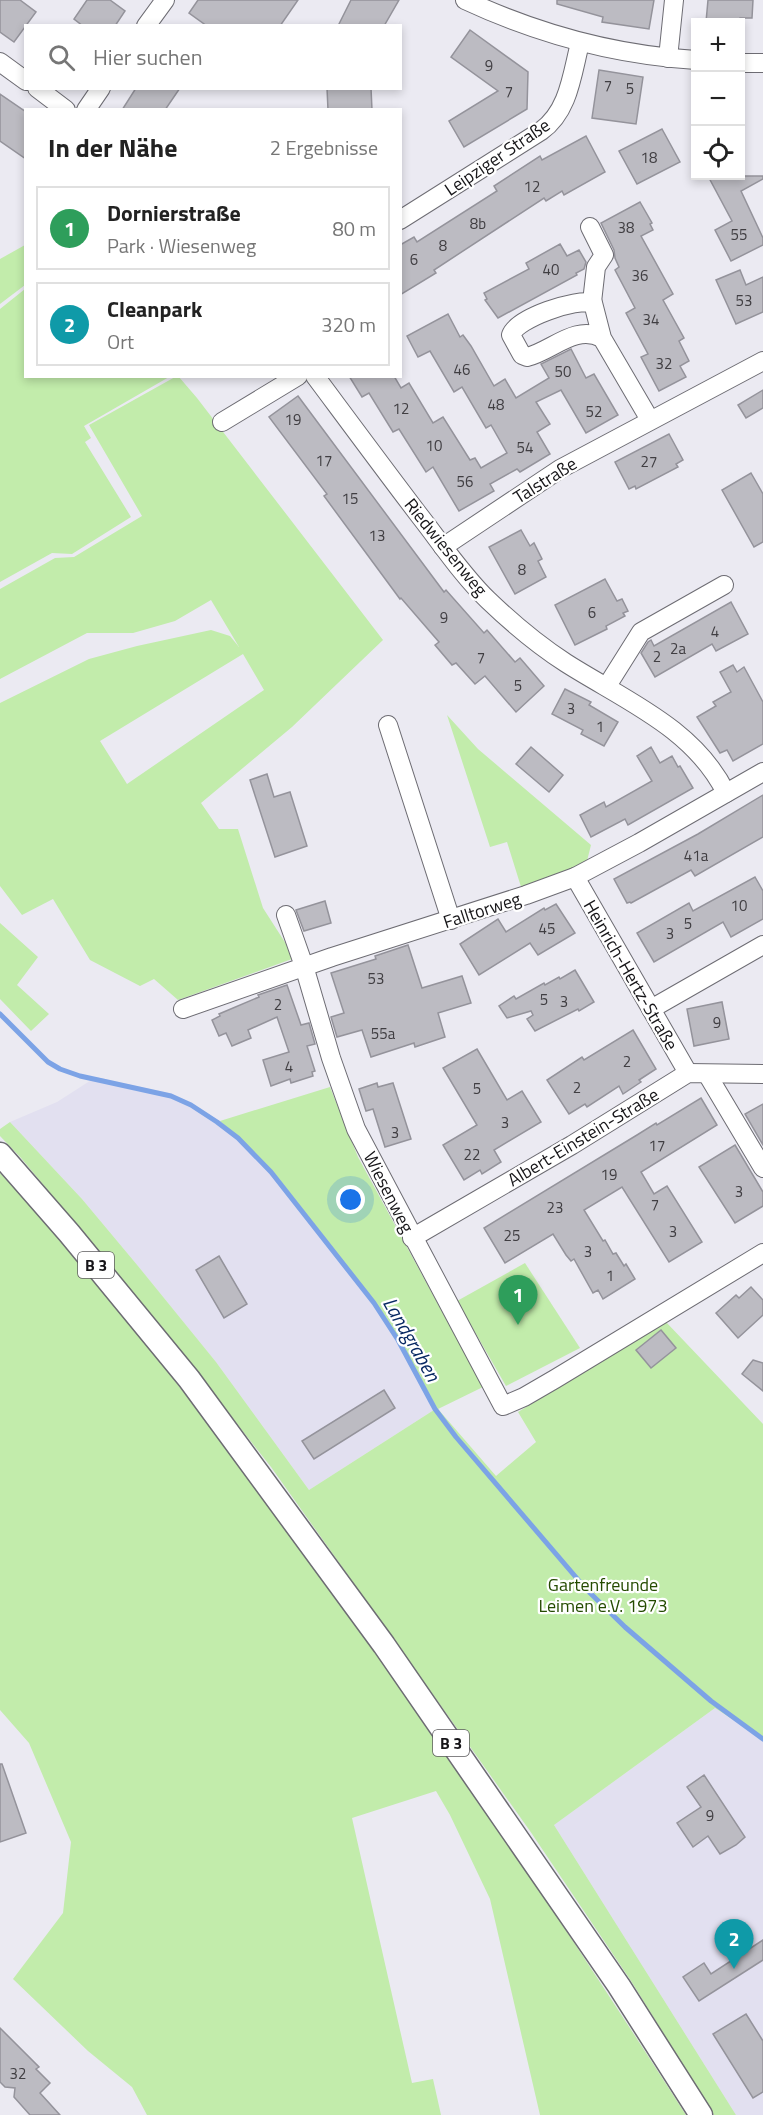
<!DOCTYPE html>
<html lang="de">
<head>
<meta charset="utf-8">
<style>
	body { margin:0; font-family:"Titillium Web",sans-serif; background:#f6f6f6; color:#222 }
	.controls { position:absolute; right:18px; top:18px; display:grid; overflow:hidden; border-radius:0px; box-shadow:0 3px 9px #0003 }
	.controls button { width:54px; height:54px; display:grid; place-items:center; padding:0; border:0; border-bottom:2px solid #e0e0e0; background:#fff; color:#222; font:30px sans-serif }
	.you { position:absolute; left:351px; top:1200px; width:21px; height:21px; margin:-15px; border:4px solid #fff; border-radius:50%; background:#1a73e8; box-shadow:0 0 0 9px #1a73e833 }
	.badge { display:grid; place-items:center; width:39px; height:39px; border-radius:50%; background:#356b86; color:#fff; font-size:20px; font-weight:700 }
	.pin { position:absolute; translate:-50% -50px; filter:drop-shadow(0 2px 3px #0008) }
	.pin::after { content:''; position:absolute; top:32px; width:21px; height:18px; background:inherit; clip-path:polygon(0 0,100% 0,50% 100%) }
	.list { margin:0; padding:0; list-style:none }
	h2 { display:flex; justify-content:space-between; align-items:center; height:78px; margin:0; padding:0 24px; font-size:26px }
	h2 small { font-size:20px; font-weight:400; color:#767676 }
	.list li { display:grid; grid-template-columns:39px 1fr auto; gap:18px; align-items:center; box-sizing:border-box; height:84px; margin:0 12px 12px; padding:0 12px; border:2px solid #e0e0e0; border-radius:0px }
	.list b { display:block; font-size:22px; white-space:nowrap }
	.list p { margin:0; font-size:20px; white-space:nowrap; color:#767676 }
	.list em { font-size:20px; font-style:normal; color:#767676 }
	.icon { flex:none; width:33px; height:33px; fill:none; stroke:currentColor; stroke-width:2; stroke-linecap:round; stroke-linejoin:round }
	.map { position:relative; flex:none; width:763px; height:2115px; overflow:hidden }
	.search { position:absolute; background:#fff; box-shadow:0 3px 9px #0003; left:24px; top:24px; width:378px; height:66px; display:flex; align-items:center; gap:15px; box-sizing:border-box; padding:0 21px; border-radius:0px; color:#767676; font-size:22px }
	.panel { position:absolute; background:#fff; box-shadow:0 3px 9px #0003; left:24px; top:108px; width:378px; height:270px; border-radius:0px }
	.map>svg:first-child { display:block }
</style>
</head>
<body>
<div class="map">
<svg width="763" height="2115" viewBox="0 0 763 2115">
	<rect width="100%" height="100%" fill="#ebeaf2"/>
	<!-- built -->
	<g fill="#e2e0f0">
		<path d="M96 1077 173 1094 220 1121 272 1170 375 1302 400 1340 437 1408 309 1490 216 1362 138 1266 82 1199 10 1122 57 1102Z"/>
		<path d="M715 1708 763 1739V2115H736L554 1825Z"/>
	</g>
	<!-- green -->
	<g fill="#c2ecab" fill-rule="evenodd">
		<path d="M25 245V285L0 304V259Z"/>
		<path d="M25 289 26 376 169 377 84 426 91 438 85 442 131 517 72 554 52 553 0 582V309Z"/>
		<path d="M175 377H179L197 398 383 640 292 727 201 803 219 829H238L263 908 288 947 292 959 178 1000 154 979 140 986 90 960 53 899 22 915 0 886V703L89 659 137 646 211 630 230 636 239 647 211 600 175 621 133 633H87L0 679V589L55 558 74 557 142 516 89 425ZM243 654 264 690 127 784 100 741Z"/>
		<path d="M447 715 478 749 591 845 586 865 522 890 507 842 490 847Z"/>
		<path d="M0 923 38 957 17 985 49 1014 31 1031 0 999Z"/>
		<path d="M330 1087 358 1157 483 1387 438 1409 496 1476 536 1442 518 1412 666 1322 763 1424V1739L715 1708 554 1825 736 2115H714L631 1981 530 1831 271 1467 139 1300 21 1158 0 1136V1129L10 1122 82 1199 138 1266 216 1362 309 1490 437 1408 400 1340 375 1302 272 1170 220 1121Z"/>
		<path d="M0 1173C90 1266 170 1374 248 1477 403 1683 547 1898 686 2115H540L490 1899 450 1815 436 1791 352 1818 412 2083 433 2079 441 2115H147L132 2087 88 2051 13 1979 63 1913 71 1842 29 1743 0 1710Z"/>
		<path d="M525 1263 580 1348 506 1386 457 1301Z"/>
	</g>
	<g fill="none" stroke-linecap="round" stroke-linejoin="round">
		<!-- stream -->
		<path stroke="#7ca3e6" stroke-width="5" d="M0 1014 48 1062 60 1069 80 1076 171 1096 191 1105 217 1122 238 1138 271 1172 374 1303 398 1340 435 1409 456 1437 586 1589 625 1627 711 1701 763 1739"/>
	</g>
	<!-- building -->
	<g fill="#bcbbc2" stroke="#94939b" stroke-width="1.5">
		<path d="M0 0H20L36 12 14 42 0 32Z"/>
		<path d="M87 0H110L125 11 115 26H83L74 19Z"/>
		<path d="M198 0H298L280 26H207L189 13Z"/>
		<path d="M351 0H399L384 26H338Z"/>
		<path d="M557 0H654L649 29 602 22 603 17 557 4Z"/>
		<path d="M708 0H753L752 18H740V22H706Z"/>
		<path d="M470 30 528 72 527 109 464 147 449 121 498 91 451 57Z"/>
		<path d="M599 70 643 77 636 124 592 118Z"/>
		<path d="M136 88H180L165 110H122Z"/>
		<path d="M327 88H371L372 110H328Z"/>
		<path d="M0 94 26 112V159L0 141Z"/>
		<path d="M662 129 680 162 637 184 619 151Z"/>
		<path d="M586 136 605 172 564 195 562 191 546 201 544 198 434 270 436 273 400 295V245L414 237 417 242 497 191 494 186 540 156 542 160Z"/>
		<path d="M708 176H763V179L741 191 763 238V245L731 261 715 230 732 221Z"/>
		<path d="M640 202 652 223 650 224 653 230 641 236 673 294 663 300 684 338 679 341 689 361 680 366 686 377 659 391 641 357 648 354 626 313 635 308 615 270 619 267 615 258 614 250 601 223Z"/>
		<path d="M560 244 567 256 579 250 586 262 584 269 576 273 577 275 498 318 485 300 487 299 484 293 529 269 526 263Z"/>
		<path d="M740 270 746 285 763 277V312L736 324 716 280Z"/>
		<path d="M448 314 460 337 463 335 471 346 494 386 505 379 516 398 549 378 541 364 571 349 586 378 594 374 618 415 586 433 561 390 536 402 550 424 537 432 550 454 520 472 517 469 490 484 494 491 459 511 433 467 426 472 399 429 393 432 369 393 362 397 349 376H394L401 388 409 383 433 423 443 417 470 460 475 458 481 468 507 453 491 425 486 428 462 387 454 392 430 351 418 357 407 336Z"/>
		<path d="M763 390V408L746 418 738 405Z"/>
		<path d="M298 396 444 592 446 590 484 633 487 630 515 662 520 658 544 686 516 712 485 676 475 684 456 663 452 665 435 645 439 642 401 598 400 599 324 496 327 494 269 417Z"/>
		<path d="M669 434 683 460 676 464 678 467 636 489 635 486 629 489 615 462Z"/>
		<path d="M751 473 763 494V542L754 547 722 490Z"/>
		<path d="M521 530 530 546 534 543 542 559 538 561 546 577 515 594 489 547Z"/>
		<path d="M605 579 617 601 622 599 628 611 623 613 625 616 606 626 607 629 575 645 555 605Z"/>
		<path d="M731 602 748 634 716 651 712 644 655 677 641 653 648 642 651 640 654 646Z"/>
		<path d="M733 665 737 672 744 667 763 702V744L733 761 727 750 720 753 697 717 716 706 713 702 731 692 720 672Z"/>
		<path d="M565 689 591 702 589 705 618 722 604 746 581 734 583 730 552 714Z"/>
		<path d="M531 747 563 775 549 792 516 764Z"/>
		<path d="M651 747 660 763 672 756 678 767 680 766 693 788 628 825 625 819 591 837 580 815 604 802 606 807 652 781 637 756Z"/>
		<path d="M267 774 274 797 290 792 307 846 275 857 250 780Z"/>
		<path d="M763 795V837L695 876 691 870 631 903 630 902 627 903 614 879 698 834Z"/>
		<path d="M755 877 763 891V919L731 937 723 922 654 962 637 933 689 903 693 911Z"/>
		<path d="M325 901 331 923 304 931 296 910Z"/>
		<path d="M556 904 575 933 538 955 530 943 479 975 460 944 498 919 506 932 544 908 545 910Z"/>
		<path d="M408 945 422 988 462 976 471 1003 438 1013 445 1037 415 1047 414 1043 371 1057 362 1030 337 1037 331 1017 344 1013 331 973 376 959 375 956Z"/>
		<path d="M575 970 594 1002 579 1011 578 1009 535 1031 527 1019 533 1015 531 1011 507 1018 499 1006 514 996 516 999 544 983 545 985 559 977 560 979Z"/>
		<path d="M287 985 301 1025 309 1023 315 1044 307 1046 315 1071 312 1072 313 1076 291 1083 290 1079 271 1086 263 1060 289 1052 277 1017 248 1030 251 1038 232 1046 226 1033 219 1036 212 1020 220 1016 219 1014 259 997 258 995Z"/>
		<path d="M722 1002 729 1039 694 1046 687 1009Z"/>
		<path d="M633 1030 656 1069 639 1080 641 1082 623 1094 619 1086 587 1107 585 1104 569 1114 547 1080 582 1057 584 1060Z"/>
		<path d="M477 1049 507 1100 522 1091 541 1122 494 1150 501 1162 482 1174 480 1170 464 1180 443 1145 477 1125 443 1068Z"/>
		<path d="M377 1083 378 1087 393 1083 411 1139 385 1147 373 1109 366 1111 359 1089Z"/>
		<path d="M701 1098 717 1125 641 1172 654 1194 667 1186 702 1242 669 1262 622 1187 584 1210 603 1241 605 1240 613 1254 616 1253 624 1266 626 1264 635 1279 603 1299 598 1290 593 1293 574 1259 571 1261 566 1255 553 1234 505 1263 484 1228 637 1135 656 1123 657 1125Z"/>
		<path d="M763 1104V1145L745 1114Z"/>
		<path d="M735 1145 763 1192V1206L735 1223 699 1167Z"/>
		<path d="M219 1256 247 1304 224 1318 196 1270Z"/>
		<path d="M751 1287 763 1300V1315L738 1338 716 1313 736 1295 739 1298Z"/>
		<path d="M661 1330 676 1348 651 1368 636 1350Z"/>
		<path d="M753 1360 763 1363V1391L742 1374Z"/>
		<path d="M384 1390 395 1408 314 1459 302 1441Z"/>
		<path d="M0 1764H2L26 1833 0 1842Z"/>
		<path d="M704 1775 745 1837 736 1845 720 1854 708 1836 693 1847 677 1823 701 1807 687 1787Z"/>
		<path d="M763 1940V1960L699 2001 683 1977 704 1963 711 1974Z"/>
		<path d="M746 2014 763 2041V2092L753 2098 713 2034Z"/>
		<path d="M0 2028 39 2067 36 2069 50 2083 40 2093 60 2115H30L14 2097 15 2088 5 2087 0 2082Z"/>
	</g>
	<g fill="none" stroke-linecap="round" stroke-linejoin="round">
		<!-- minor casing -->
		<g stroke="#6d6c73" stroke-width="20">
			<g id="minor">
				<path d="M465 0C538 34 615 55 696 60"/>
				<path d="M146 26 165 0"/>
				<path d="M668 58 674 0"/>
				<path d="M0 62 26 81"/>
				<path d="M740 63H763"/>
				<path d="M37 88 66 110"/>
				<path d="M86 110 101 88"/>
				<path d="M400 220 541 131C569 111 572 74 580 43"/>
				<path d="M590 227 604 255 596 267 592 302"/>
				<path d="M602 338C575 324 552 351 527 357L522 355 511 335C517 318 576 298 593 303L602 338 650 420"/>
				<path d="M315 376C350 423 384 469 419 515 441 543 462 575 488 600 512 623 538 645 566 663 624 700 694 728 726 793"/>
				<path d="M222 422 298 376"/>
				<path d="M443 547 560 469 763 361"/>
				<path d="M607 686 641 632 724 585"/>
				<path d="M388 725 451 920"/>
				<path d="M575 877 688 1073"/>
				<path d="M286 915 304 966 331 1058 356 1129 503 1406 524 1397 555 1379 763 1253"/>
				<path d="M183 1009 332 957 526 895 575 877 639 843 763 772"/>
				<path d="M651 1009 763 945"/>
				<path d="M707 1074 763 1168"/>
				<path d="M412 1238 572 1145 688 1073 763 1074"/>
			</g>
		</g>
		<!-- major casing -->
		<g stroke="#6d6c73" stroke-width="25">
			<path id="major" d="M0 1154 69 1233 189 1379 384 1645 619 1986 701 2115"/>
		</g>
		<!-- minor -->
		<use href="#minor" stroke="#fff" stroke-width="18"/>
		<!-- major -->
		<use href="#major" stroke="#fff" stroke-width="22"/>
	</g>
	<g text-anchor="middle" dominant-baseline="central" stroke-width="4.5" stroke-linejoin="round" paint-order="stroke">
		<!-- number labels -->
		<g font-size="15" fill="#403e42">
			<text x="489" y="65">9</text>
			<text x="608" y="85">7</text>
			<text x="630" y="88">5</text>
			<text x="509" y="91">7</text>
			<text x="649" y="157">18</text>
			<text x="532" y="186">12</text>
			<text x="478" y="223">8b</text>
			<text x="626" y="227">38</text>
			<text x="739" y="234">55</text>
			<text x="443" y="245">8</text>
			<text x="414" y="259">6</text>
			<text x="551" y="269">40</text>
			<text x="640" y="275">36</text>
			<text x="744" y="300">53</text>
			<text x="651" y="319">34</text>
			<text x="664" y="363">32</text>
			<text x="462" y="369">46</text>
			<text x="563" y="371">50</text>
			<text x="496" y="404">48</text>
			<text x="401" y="408">12</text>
			<text x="594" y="411">52</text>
			<text x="293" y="419">19</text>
			<text x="434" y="445">10</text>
			<text x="525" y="447">54</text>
			<text x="324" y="460">17</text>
			<text x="649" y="461">27</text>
			<text x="465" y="481">56</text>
			<text x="350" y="498">15</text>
			<text x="377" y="535">13</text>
			<text x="522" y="569">8</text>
			<text x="592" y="612">6</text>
			<text x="444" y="617">9</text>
			<text x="715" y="631">4</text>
			<text x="678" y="648">2a</text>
			<text x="657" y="656">2</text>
			<text x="481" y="657">7</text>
			<text x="518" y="685">5</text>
			<text x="571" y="708">3</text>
			<text x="600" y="726">1</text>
			<text x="696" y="855">41a</text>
			<text x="739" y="905">10</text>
			<text x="688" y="923">5</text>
			<text x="547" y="928">45</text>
			<text x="670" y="933">3</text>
			<text x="376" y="978">53</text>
			<text x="544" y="999">5</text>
			<text x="564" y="1001">3</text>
			<text x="278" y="1004">2</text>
			<text x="717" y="1022">9</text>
			<text x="383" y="1033">55a</text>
			<text x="627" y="1061">2</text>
			<text x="289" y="1066">4</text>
			<text x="577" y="1087">2</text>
			<text x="477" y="1088">5</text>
			<text x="505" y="1122">3</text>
			<text x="395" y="1132">3</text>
			<text x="657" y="1145">17</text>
			<text x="472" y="1154">22</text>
			<text x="609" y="1174">19</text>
			<text x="739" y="1191">3</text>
			<text x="655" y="1204">7</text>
			<text x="555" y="1207">23</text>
			<text x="673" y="1231">3</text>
			<text x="512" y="1235">25</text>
			<text x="588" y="1251">3</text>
			<text x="610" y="1275">1</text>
			<text x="710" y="1815">9</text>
			<text x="18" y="2073">32</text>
		</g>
		<!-- shield labels -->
		<g fill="#fff" stroke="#5c5b5d" stroke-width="1.5">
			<rect x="78" y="1252" width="36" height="26" rx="4.5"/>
			<rect x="433" y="1730" width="36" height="26" rx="4.5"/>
		</g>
		<g font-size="16" font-weight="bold" fill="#161518">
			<text x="96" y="1265">B 3</text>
			<text x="451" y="1743">B 3</text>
		</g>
		<!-- street labels -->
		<g font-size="18" fill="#161518" stroke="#fff">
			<text transform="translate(497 157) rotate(-34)">Leipziger Straße</text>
			<text transform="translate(545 480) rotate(-32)">Talstraße</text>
			<text transform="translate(446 547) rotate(51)">Riedwiesenweg</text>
			<text transform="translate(482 910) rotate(-18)">Falltorweg</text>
			<text transform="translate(631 975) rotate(60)">Heinrich-Hertz-Straße</text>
			<text transform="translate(583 1137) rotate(-31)">Albert-Einstein-Straße</text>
			<text transform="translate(389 1192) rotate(63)">Wiesenweg</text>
		</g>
		<!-- park labels -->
		<g font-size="18" fill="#244b00" stroke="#fff">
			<text x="603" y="1584">Gartenfreunde<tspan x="603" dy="21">Leimen e.V. 1973</tspan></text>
		</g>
		<!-- water labels -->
		<g font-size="20" font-style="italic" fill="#082963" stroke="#fff">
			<text transform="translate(412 1339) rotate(60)">Landgraben</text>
		</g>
	</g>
</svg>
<div class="controls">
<button>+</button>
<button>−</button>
<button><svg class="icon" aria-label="locate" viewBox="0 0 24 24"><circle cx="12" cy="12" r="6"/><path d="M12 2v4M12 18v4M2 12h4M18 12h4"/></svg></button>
</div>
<div class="you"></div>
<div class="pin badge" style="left:518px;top:1325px;background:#2e9e5b">1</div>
<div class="pin badge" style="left:734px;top:1969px;background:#0f9aa8">2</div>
<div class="search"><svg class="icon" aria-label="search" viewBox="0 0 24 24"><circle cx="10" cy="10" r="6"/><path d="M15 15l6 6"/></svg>Hier suchen</div>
<section class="panel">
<h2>In der Nähe<small>2 Ergebnisse</small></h2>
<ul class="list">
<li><span class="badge" style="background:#2e9e5b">1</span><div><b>Dornierstraße</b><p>Park · Wiesenweg</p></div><em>80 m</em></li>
<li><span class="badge" style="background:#0f9aa8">2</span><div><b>Cleanpark</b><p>Ort</p></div><em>320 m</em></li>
</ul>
</section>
</div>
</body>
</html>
